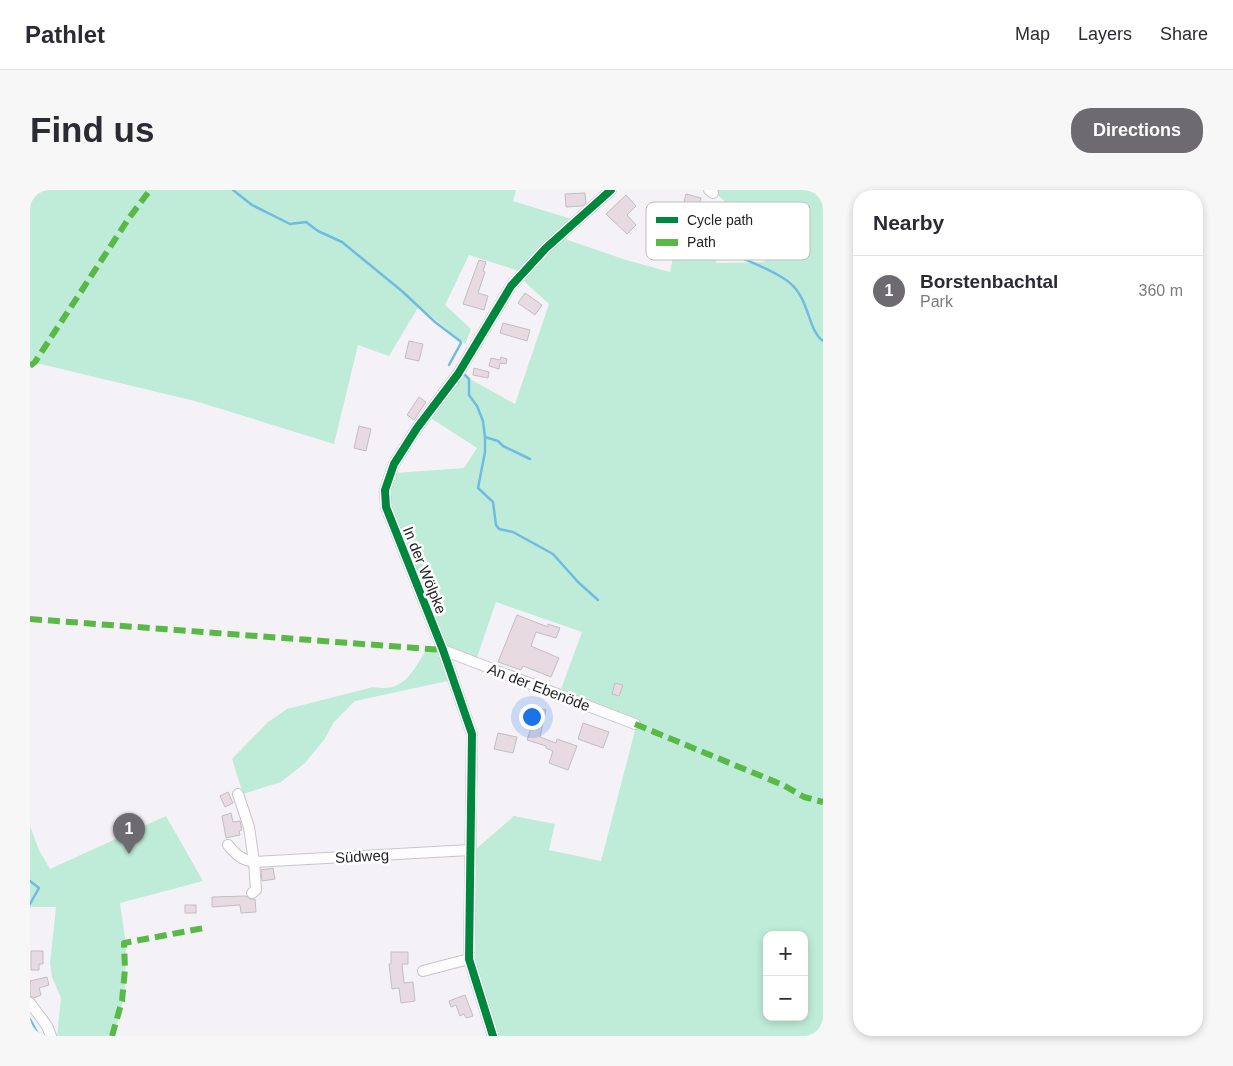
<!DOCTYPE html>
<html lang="en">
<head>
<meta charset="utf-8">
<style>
	body { margin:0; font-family:Helvetica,sans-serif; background:#f7f7f7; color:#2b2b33 }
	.controls { position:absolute; right:15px; bottom:15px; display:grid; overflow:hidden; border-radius:10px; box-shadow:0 2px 8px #0003 }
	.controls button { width:45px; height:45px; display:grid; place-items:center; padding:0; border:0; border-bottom:1px solid #e1e1e2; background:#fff; color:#2b2b33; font:25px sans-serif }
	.you { position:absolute; left:501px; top:526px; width:18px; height:18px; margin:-12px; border:4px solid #fff; border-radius:50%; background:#1a73e8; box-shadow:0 0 0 8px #1a73e833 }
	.badge { display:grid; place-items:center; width:32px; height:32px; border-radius:50%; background:#6e6b70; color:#fff; font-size:16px; font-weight:700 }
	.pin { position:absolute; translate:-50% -41px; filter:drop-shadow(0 1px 2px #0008) }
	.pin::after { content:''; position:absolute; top:26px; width:18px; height:15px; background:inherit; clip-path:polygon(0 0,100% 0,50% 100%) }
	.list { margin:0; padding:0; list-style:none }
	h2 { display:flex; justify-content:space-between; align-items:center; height:65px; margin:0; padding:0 20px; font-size:21px }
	h2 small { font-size:16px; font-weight:400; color:#7c7c81 }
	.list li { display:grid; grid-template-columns:32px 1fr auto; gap:15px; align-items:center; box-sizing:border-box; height:70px; padding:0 20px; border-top:1px solid #e1e1e2 }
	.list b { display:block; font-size:19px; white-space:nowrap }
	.list p { margin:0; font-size:16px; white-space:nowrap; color:#7c7c81 }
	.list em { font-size:16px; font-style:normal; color:#7c7c81 }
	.map { position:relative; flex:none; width:793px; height:846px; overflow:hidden; border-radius:20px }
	header { display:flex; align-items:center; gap:30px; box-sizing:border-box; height:70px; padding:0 25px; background:#fff; border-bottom:1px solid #e1e1e2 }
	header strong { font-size:24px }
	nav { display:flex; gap:28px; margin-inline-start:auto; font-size:18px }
	.intro { display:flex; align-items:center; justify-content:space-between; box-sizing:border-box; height:120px; padding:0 30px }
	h1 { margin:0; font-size:35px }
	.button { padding:12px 22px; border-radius:20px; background:#6e6b70; color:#fff; font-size:18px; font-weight:700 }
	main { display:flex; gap:30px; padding:0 30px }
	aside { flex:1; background:#fff; border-radius:20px; box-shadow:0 2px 8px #0003 }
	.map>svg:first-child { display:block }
</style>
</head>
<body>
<header>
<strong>Pathlet</strong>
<nav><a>Map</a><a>Layers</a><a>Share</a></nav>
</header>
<div class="intro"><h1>Find us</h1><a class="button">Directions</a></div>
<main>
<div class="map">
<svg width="793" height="846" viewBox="0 0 793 846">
	<rect width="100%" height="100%" fill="#f5f2f7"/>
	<!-- green -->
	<g fill="#bfecd8" fill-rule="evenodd">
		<path d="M0 0H486L483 11 548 31 531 45 538 50 596 70 640 82 650 33 688 45 686 73 735 72 732 44 682 0H793V846H466L445 773 446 659 484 626 525 634 519 660 571 671 608 529 531 499 552 442 466 412 446 470 415 459 427 489 325 511 304 532 294 550 275 573 251 592 213 604 202 569 238 532 257 519 343 497C374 503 382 482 397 459H411L352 318 365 283 434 278 447 258 399 227 431 184 485 214 519 114 497 94 486 80 439 65 415 115 441 139 435 154 389 116 359 166 328 155 304 254 165 211 6 173 0 178ZM737 745H774V827H737Z"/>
		<path d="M136 626 173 691 90 713 96 755 95 802 84 846H27L31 808 22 787 20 773 26 717H1L0 719V636L9 660 20 679Z"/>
	</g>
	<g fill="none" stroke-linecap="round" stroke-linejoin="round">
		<!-- stream -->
		<g stroke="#71bbe3" stroke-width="2.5">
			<path d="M203 0 222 15 260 34 276 32 288 41 312 52 373 102 405 132 430 151 431 153 419 175"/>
			<path d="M632 40C644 52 663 50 679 55 700 63 734 76 753 88 781 104 776 139 793 151"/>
			<path d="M434 184 439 189V205L447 216 453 231 455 247V262L448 298 463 312 466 335 469 339 483 342 523 364 548 392 568 410"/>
			<path d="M455 247 468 251 473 256 500 269"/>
			<path d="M0 691 9 698 0 714"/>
			<path d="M0 829 9 846"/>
		</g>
	</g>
	<!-- building -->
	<g fill="#e7dae0" stroke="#c2bec1">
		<path d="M555 3 556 14 552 16 536 17 535 4Z"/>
		<path d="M656 4 671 8 669 16 685 19 684 28 652 21Z"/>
		<path d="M596 5 606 16 597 25 606 35 597 44 576 24Z"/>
		<path d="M449 70 456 72 453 81 455 82 448 103 458 106 454 120 433 114Z"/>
		<path d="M495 103 512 115 505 125 488 113Z"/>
		<path d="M473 133 500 140 497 151 470 143Z"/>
		<path d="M379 151 393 154 389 171 375 168Z"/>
		<path d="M471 167 477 169 476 174 470 173 469 179 459 176 461 168 470 170Z"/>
		<path d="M444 178 459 182 458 188 443 185Z"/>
		<path d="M389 207 396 212 384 230 377 225Z"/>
		<path d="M329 236 341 239 336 261 324 258Z"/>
		<path d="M487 425 518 437V434L530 438 526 448 506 442 501 456 529 468 521 487 493 476 491 480 468 472Z"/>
		<path d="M585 493 593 495 589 506 582 504Z"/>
		<path d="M508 518 516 520 510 547 526 553 527 549 547 556 538 580 519 573 523 561 516 558V556L497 550 501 538H503Z"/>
		<path d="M553 533 579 542 573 558 548 549Z"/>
		<path d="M468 543 487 547 483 563 464 559Z"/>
		<path d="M198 602 203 613 195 617 190 606Z"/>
		<path d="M201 623 203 632 210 631 212 640 209 641 210 645 196 648 192 626Z"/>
		<path d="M243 678 245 689 232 691 231 680Z"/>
		<path d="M216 706 220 709H225L226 722 211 723 210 715 182 717V707Z"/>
		<rect x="155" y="715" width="11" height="8"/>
		<path d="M1 761H13V774H9V780H1Z"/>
		<path d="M361 762H378V774H372L374 793 383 792 385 811 371 813 369 798 362 799 359 774H361Z"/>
		<path d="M17 787 19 795 9 798 11 805 4 808 0 806V791Z"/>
		<path d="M435 805 443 826 436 828 434 824 430 826 426 815 421 817 419 811Z"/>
	</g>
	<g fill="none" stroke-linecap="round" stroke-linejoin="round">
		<!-- minor casing -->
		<g stroke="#c8c5ca" stroke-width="12">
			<g id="minor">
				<path d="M679 0 683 3"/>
				<path d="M413 460 605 534"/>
				<path d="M198 655C206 665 212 670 224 672L219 637 208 604"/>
				<path d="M222 703 226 700 224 672 440 660"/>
				<path d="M393 781 439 769"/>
				<path d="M0 813 17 836 21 846"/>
				<path d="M463 846 439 769 442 544 413 460 356 317 355 300 364 274 387 238 428 184 481 96 516 58 581 0"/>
			</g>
		</g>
		<!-- minor -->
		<use href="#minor" stroke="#fefdfe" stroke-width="10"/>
		<!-- quiet -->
		<g stroke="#58b947" stroke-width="6" stroke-dasharray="12 6" stroke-linecap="butt">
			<path d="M0 176 5 172 99 28 120 0"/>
			<path d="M0 429 413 460"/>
			<path d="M605 534 753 595 774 607 793 612"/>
			<path d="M82 846 92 811 95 779 94 753 174 738"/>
		</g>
		<!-- cycleway casing -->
		<g stroke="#fff" stroke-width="11">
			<path id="cycleway" d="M463 846 439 769 442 544 413 460 356 317 355 300 364 274 387 238 428 184 481 96 516 58 581 0"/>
		</g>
		<!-- cycleway -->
		<use href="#cycleway" stroke="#00873e" stroke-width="8"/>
	</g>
	<g text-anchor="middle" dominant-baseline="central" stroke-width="5" stroke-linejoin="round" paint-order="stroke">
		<!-- street labels -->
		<g font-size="15" fill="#252327" stroke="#fff">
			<text transform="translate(395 380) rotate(68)">In der Wölpke</text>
			<text transform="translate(509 497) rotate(21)">An der Ebenöde</text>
			<text transform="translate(332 666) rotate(-3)">Südweg</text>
		</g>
	</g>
	<!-- legend -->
	<rect x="616" y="12" width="164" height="58" rx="8" fill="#fff" stroke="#bebdbe" stroke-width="1"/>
	<rect x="626" y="27" width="22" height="6" fill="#00873e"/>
	<rect x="626" y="49" width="22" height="7" fill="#58b947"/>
	<g font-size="14" fill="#252327">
		<text x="657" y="35">Cycle path</text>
		<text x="657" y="57">Path</text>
	</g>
</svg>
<div class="controls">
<button>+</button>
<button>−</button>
</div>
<div class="you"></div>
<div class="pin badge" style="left:99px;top:664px">1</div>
</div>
<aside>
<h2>Nearby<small></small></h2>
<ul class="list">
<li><span class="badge">1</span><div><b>Borstenbachtal</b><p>Park</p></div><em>360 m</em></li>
</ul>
</aside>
</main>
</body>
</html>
